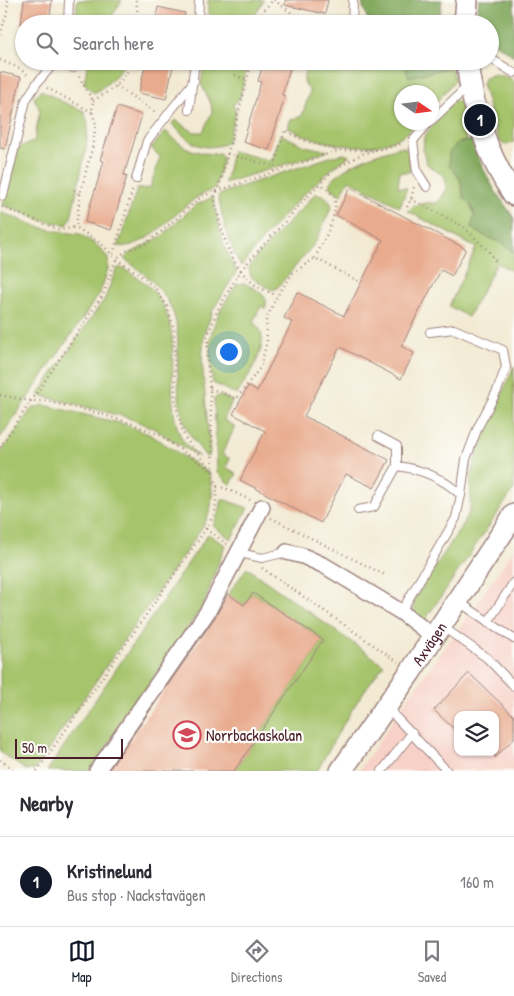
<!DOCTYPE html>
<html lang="en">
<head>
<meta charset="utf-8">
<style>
	body { margin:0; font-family:"Patrick Hand",sans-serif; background:#f2f2f3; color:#2b2b33 }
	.controls { position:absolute; right:15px; bottom:15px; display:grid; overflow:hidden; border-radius:10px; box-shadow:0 1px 4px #0004 }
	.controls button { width:45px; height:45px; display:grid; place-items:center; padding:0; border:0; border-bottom:1px solid #e1e1e2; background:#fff; color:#2b2b33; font:25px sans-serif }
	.compass { position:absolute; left:394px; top:85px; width:45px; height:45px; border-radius:50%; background:#fff; box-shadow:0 1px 4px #0004; rotate:103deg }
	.scale { position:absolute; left:15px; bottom:12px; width:108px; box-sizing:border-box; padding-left:5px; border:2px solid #4a1f2b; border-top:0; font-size:14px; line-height:18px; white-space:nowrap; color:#4a1f2b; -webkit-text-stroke:4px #fdfcf7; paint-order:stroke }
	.you { position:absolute; left:228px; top:351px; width:18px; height:18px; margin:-12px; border:4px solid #fff; border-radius:50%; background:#1a73e8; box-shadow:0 0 0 8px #1a73e833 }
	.badge { display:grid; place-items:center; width:32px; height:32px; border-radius:50%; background:#111827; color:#fff; font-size:16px; font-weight:700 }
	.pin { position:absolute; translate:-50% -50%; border:2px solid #fff; box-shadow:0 1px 5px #0006 }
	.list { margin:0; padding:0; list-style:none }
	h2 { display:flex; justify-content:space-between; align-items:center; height:65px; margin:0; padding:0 20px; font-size:21px }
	h2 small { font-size:16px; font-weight:400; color:#7c7c81 }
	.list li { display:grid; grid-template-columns:32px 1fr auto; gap:15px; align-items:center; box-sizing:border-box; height:90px; padding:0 20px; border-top:1px solid #e1e1e2 }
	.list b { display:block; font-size:19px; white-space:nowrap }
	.list p { margin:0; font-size:16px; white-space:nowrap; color:#7c7c81 }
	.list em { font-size:16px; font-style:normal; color:#7c7c81 }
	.icon { flex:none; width:28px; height:28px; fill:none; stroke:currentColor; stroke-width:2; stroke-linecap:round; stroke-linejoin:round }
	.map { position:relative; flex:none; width:514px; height:771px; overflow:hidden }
	.search { position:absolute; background:#fff; box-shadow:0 1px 4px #0004; left:15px; right:15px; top:15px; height:55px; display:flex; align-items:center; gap:12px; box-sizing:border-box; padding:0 18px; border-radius:28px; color:#7c7c81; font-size:19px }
	.sheet { height:155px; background:#fff }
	nav { display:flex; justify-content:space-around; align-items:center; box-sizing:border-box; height:70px; border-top:1px solid #e1e1e2; background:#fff; font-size:14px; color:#7c7c81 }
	nav a { display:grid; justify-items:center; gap:2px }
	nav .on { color:#111827 }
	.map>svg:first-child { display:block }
</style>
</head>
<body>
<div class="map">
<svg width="514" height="771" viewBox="0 0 514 771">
	<rect width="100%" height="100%" fill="#fdfcf7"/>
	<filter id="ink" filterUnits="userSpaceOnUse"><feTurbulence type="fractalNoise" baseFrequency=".02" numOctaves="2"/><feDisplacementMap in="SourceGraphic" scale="10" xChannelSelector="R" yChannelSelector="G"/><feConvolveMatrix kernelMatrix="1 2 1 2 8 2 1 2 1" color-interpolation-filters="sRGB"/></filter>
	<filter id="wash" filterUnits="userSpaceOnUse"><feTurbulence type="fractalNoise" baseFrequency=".0096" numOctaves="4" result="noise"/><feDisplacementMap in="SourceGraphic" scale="20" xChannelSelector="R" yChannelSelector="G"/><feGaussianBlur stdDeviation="1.12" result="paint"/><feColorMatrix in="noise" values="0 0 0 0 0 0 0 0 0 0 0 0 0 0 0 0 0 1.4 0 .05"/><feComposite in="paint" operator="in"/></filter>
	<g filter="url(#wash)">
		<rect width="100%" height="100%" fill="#f2ead3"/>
		<!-- built -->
		<path fill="#f7d1c8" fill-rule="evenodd" d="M514 549V771H359L407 699 466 619ZM458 715H495V752H458Z"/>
		<!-- green -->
		<g fill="#a6c46c" stroke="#78724c">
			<path d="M77 0H122L112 16 119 24H76Z"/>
			<path d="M208 0H264L256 13 255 24H217V21L208 13Z"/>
			<path d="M88 61H125C119 76 106 85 94 93L84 83Z"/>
			<path d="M204 61H248L240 98 233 105 236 112 227 143C200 153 190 143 172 124L175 120 194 132H203L212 112 211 104 201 84Z"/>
			<path d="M310 61H403L409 77 451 67 455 80 432 107V92H402V122L418 123C386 159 326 147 288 128L290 120 302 116 310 91C300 80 304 74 310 61Z"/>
			<path d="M496 74 510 78 514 82V142C508 145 505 145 499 141L482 84 485 77Z"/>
			<path d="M41 90 65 103 84 111 88 123 86 150 71 217 67 225 41 220 3 205 18 147 34 142 40 110 34 98Z"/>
			<path d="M454 101 462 102 465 113 459 116 466 141 458 143 449 165 460 179 464 198 470 204 483 235 502 243 514 253V272L497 263 468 317 449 306 476 248 408 211C415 202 426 203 437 203 445 194 448 189 445 177L427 164 423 152 424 137 446 108Z"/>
			<path d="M166 131C185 150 193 153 220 154L223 158 215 188C208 192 199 195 192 201 171 216 145 250 118 246L137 189 150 188 160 157 151 148Z"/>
			<path d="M280 134 305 146 328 151 225 183 232 151 272 161Z"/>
			<path d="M398 147H404L408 150 410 172H400L398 187 407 188 400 207 349 180 341 195 332 189 330 185 333 178 352 165 371 156Z"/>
			<path d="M344 154 349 156C308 185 272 227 241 266 228 244 223 220 218 196L225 192 333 156Z"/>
			<path d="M315 194C325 194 328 198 332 206L315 243 277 288 272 290 251 277 249 268 256 257Z"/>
			<path d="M213 197C218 223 222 248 237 271L213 310 204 334 202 361 210 452 209 456 206 457C198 446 188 435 184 421 179 407 178 391 178 376 177 361 179 345 177 330 174 297 149 276 124 259L129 254 162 236 194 206Z"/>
			<path d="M0 212 39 227 61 232 80 234 99 247 108 258V269L100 293 0 438Z"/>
			<path d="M120 267C132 274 145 281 154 292 189 332 160 392 181 437 185 445 193 451 199 457L153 428 126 417 38 395 105 298 116 270Z"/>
			<path d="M244 283C255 289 271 295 265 309L261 306 253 322C255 324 259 327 260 330 269 350 246 378 237 395L213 383C211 368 208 351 211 336 214 318 227 299 237 284Z"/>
			<path d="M514 366V489L425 620 416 615 413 608 415 598 460 529 470 510 471 475 478 449Z"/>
			<path d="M218 396H222L232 401 224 420 235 427 222 454 230 459 226 467 237 474 230 485 217 472 214 399Z"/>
			<path d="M44 405 124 424 151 435 209 473C214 494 213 506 204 525L35 769 27 771 0 752V454L32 408Z"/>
			<path d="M222 499 248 508 231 539 213 526 220 509Z"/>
			<path d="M208 534 225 545 204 604 90 771H47Z"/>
			<path d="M247 568 384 665C357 697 337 735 317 771H234L323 640 253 593 244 605 228 594Z"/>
		</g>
		<!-- forest -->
		<g fill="#84aa60" stroke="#676446">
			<path d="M362 0H442L439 24H368C368 15 362 9 362 0Z"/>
			<path d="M479 0H514V56L490 40V24H478L476 21Z"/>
			<path d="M403 61H450L451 67 409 77Z"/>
			<path d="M472 140 481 164 494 189 514 218V253L502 243 483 235 471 228 475 214 470 204 464 198 460 179 449 165V152L458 143Z"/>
		</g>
		<g id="blocks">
			<!-- building -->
			<g fill="#e8ab8e">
				<path d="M24 0H52L49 24H21Z"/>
				<path d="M285 0H328L325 14 285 5Z"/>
				<path d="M158 7 185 13 183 24H155Z"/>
				<path d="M146 61H174L166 99 139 93Z"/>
				<path d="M264 61H292L282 95 285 96 269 150 243 142 261 82 258 81Z"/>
				<path d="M0 72 21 77 5 149 0 148Z"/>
				<path d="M117 107 142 115 124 175 127 176 111 230 85 222 104 161 100 160Z"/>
				<path d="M350 188 466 249 452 276 441 270 401 346 414 353 401 379 340 347 304 416 389 460 374 488 346 474 321 523 240 480 265 431 233 414 248 386 257 391 292 322 284 318 297 292 344 316 383 240 336 215Z"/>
				<path d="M253 593 323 640 234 771H108L216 616 228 594 244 605Z"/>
				<path d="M469 673 514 716V738L495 758V715H458V733L434 710Z"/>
			</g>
		</g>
	</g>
	<g filter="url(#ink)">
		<use href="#blocks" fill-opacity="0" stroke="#9e847f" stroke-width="1"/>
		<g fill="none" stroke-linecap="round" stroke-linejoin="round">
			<!-- lane casing -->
			<g stroke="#9e847f" stroke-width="10">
				<g id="lane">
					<path d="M68 24 69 0"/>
					<path d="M198 24 199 0"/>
					<path d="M352 24 353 0"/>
					<path d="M490 60H493L514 73"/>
					<path d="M69 61 73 68"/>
					<path d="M189 110 195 61"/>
					<path d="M432 120 468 86"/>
					<path d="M136 179 147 141 194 81"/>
					<path d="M427 187 417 171 413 141 429 122"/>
					<path d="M3 196 26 100 37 83 56 61"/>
					<path d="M430 332 454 329 503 350 506 367 497 391 478 427 466 459 461 495"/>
					<path d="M378 436 397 446V466"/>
					<path d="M358 510 374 507 397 466C421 469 443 478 461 495L456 518 401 612"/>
					<path d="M240 553 262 558 287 552"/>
					<path d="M459 602 514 639"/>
					<path d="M488 622 514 582"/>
					<path d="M443 627 487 658 514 686"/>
					<path d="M387 708 447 771"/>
					<path d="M382 771 412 733"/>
				</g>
			</g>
			<!-- street casing -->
			<g stroke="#9e847f" stroke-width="18">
				<g id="street">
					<path d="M287 552 303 556 325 566 401 612 434 637"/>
					<path d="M97 771 208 611 262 507"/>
				</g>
			</g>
			<!-- secondary casing -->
			<g stroke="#9e847f" stroke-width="24">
				<g id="secondary">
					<path d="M465 24 467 0"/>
					<path d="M467 61C472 107 487 157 514 195"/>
					<path id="s1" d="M341 771 411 671 514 515"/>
				</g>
			</g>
			<!-- path -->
			<g stroke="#9e847f" stroke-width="2.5" stroke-dasharray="1 4" stroke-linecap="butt">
				<path d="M136 0 139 24"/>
				<path d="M274 0 307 24"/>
				<path d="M260 24 262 12 273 0"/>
				<path d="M407 24 418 19 447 23"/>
				<path d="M0 35 7 12 8 0"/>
				<path d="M0 60 19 68 30 77"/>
				<path d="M252 61 218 190 214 197C221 227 227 263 253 283 260 289 270 292 277 296"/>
				<path d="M235 75 247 80"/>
				<path d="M116 86 157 113"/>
				<path d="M47 88 92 112"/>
				<path d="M93 101C112 89 124 83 132 61"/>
				<path d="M227 154 273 166"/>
				<path d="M273 171 285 130C301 141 319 145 338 150"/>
				<path d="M74 190 80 194 92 149 96 124 92 112 93 101 78 75"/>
				<path d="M80 194 76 227 104 246 116 259 139 274 156 289 167 306 174 329 175 401 181 426 185 438 212 471"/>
				<path d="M411 199 464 227 489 252 497 263"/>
				<path d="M2 207 60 230 76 227"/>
				<path d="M407 207 411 199 414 187"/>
				<path d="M113 254 133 188"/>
				<path d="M315 258C322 243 342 210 333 195 330 191 325 187 321 184"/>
				<path d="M210 389 221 392 236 399 260 368 267 341 266 319 277 296 293 273 315 258 360 282"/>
				<path d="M0 395 31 401H45L98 413 133 424 158 434 210 470"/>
				<path d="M0 447 103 295 116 259 126 251 145 244 161 232 202 196 340 150H377L404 143"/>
				<path d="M217 487 225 488 250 500"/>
				<path d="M271 518 385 575"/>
				<path d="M206 529 215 513 217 487 213 472 210 389 207 358 208 335 217 311 241 270 307 197 333 170 362 154 373 151"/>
				<path d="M262 568 398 662"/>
				<path d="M0 760 16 771"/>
				<path d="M37 771 206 529 227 544"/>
			</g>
			<!-- lane -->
			<use href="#lane" stroke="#fff" stroke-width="8"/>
			<!-- street -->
			<use href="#street" stroke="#fff" stroke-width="15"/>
			<!-- secondary -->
			<use href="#secondary" stroke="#fff" stroke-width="21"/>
		</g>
	</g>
	<!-- icons -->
	<defs>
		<g id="school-ring" transform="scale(1.4375)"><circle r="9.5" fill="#fdfcf7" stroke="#d1495b" stroke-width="1.5"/><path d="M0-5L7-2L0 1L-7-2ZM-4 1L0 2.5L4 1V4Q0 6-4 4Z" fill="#d1495b"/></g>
	</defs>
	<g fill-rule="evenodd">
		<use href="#school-ring" x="187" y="735"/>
	</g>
	<g text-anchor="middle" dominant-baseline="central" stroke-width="4.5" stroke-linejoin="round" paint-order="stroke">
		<!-- street labels -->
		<g font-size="16" fill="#4a1f2b" stroke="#fdfcf7">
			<text stroke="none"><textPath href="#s1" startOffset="155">Axvägen</textPath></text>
		</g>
		<!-- poi labels -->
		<g font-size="16" fill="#4a1f2b" stroke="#fdfcf7" text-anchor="start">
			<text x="206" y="735">Norrbackaskolan</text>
		</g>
	</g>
</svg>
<div class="controls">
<button><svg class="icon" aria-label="layers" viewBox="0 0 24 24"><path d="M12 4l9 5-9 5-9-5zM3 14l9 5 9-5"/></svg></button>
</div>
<svg class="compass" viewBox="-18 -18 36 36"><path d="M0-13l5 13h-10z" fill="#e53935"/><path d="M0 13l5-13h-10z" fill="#7c7c81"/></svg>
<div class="scale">50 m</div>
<div class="you"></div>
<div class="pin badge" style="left:480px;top:120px">1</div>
<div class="search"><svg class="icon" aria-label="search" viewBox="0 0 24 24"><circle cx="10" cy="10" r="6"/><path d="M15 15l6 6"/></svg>Search here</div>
</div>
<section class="sheet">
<h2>Nearby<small></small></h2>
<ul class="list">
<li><span class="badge">1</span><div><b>Kristinelund</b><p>Bus stop · Nackstavägen</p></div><em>160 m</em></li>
</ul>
</section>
<nav>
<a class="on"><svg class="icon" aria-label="map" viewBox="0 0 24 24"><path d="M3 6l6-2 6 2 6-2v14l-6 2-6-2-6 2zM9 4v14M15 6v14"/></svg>Map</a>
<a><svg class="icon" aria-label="directions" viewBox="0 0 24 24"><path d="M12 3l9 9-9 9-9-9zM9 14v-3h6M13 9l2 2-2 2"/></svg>Directions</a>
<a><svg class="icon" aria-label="saved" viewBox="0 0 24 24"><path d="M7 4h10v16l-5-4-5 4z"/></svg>Saved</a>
</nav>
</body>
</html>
